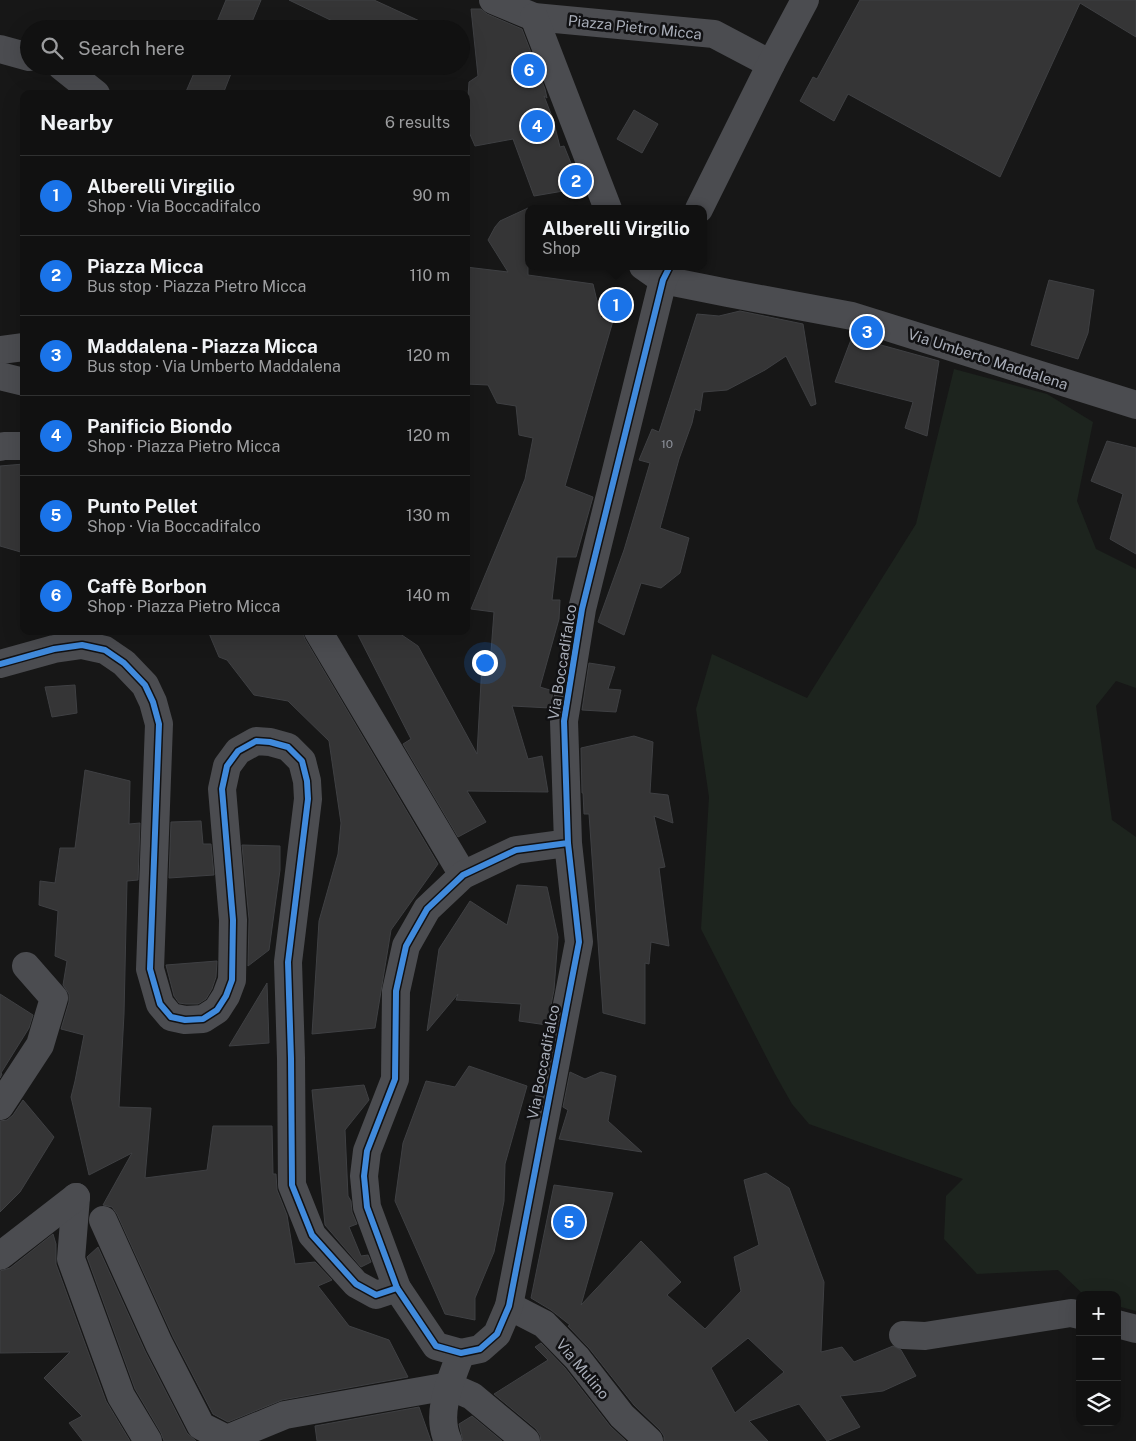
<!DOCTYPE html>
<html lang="en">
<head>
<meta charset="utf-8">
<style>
	body { margin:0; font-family:"Public Sans",sans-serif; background:#1e1f1f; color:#f1f3f6 }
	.controls { position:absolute; right:15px; bottom:15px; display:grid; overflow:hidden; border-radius:10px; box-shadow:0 5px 20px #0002 }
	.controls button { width:45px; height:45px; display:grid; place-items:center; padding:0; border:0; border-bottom:1px solid #303131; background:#111; color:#f1f3f6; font:25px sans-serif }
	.you { position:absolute; left:484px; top:662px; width:18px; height:18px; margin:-12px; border:4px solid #fff; border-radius:50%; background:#1a73e8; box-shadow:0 0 0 8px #1a73e833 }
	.badge { display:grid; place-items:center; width:32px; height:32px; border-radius:50%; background:#1a73e8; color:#fff; font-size:16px; font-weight:700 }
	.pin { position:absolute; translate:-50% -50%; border:2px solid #fff; box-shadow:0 1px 5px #0006 }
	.popup { position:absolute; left:525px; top:205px; width:182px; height:65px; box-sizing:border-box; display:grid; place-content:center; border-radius:10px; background:#111; filter:drop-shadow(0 1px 4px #0005); font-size:16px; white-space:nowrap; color:#9c9d9f }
	.popup b { font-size:19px; color:#f1f3f6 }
	.popup::after { content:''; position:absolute; left:50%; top:100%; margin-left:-10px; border:10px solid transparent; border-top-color:#111 }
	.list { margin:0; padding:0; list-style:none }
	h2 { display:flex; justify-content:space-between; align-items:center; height:65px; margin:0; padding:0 20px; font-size:21px }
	h2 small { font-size:16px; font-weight:400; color:#9c9d9f }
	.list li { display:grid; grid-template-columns:32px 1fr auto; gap:15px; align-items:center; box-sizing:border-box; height:80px; padding:0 20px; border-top:1px solid #303131 }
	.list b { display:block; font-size:19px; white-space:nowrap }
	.list p { margin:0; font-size:16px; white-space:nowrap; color:#9c9d9f }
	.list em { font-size:16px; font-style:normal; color:#9c9d9f }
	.icon { flex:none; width:28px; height:28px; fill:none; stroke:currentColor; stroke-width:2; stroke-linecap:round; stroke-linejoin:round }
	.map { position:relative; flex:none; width:1136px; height:1441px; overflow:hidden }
	.search { position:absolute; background:#111; box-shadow:0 5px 20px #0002; left:20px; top:20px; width:450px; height:55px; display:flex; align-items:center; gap:12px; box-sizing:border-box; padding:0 18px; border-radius:28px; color:#9c9d9f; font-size:19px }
	.panel { position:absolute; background:#111; box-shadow:0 5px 20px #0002; left:20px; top:90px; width:450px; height:545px; border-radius:10px }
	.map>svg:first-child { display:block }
</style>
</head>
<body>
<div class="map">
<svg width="1136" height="1441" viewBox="0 0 1136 1441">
	<rect width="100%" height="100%" fill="#171717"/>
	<!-- green -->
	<path fill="#1d241e" d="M954 369 1047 394 1093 422 1077 501 1096 549 1136 569V688L1116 681 1096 706 1112 820 1136 837V1311L1117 1306V1295H1084L1058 1270 977 1274 944 1239 946 1196 963 1179 809 1124 792 1104 775 1074 701 929 709 797 696 709 712 654 807 698 916 524Z"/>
	<!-- building -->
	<g fill="#353536" stroke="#3f4043" fill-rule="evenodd">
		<path d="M226 0H261L249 29H214Z"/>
		<path d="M289 0H374L437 29H349Z"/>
		<path d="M860 0H1136V37L1080 3 1000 177 848 94 834 121 800 101 813 77 817 79Z"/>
		<path d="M471 9H481L487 14 522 29 545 89 547 98 544 96 553 119 560 147 564 146 581 188 534 196 513 139 475 146 466 125 469 82 478 76Z"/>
		<path d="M197 66H234L223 94H185Z"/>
		<path d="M634 110 658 124 642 153 617 139Z"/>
		<path d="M528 208V275L593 284 601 318 615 314 565 486 593 497 576 557H557L552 600H560L559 619 540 687 553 691 550 708 512 706 528 759 542 756 548 792 467 791 486 822 458 837 403 744 411 739 356 631H396L418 646 477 754 482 664 490 665 494 612 471 609 525 479 533 438 519 435 516 406 497 403 488 385 466 384V267L508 272 488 240 495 227 500 221Z"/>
		<path d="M1049 280 1094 290 1088 333 1078 359 1031 345Z"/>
		<path d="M740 311 803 324 816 404 811 406 786 356 765 370 727 390 703 392 700 411 695 409 692 423 679 459 660 528 689 538 680 573 661 588 641 583 624 635 598 622 624 550 650 463 639 460 652 429 659 432 697 314 719 316Z"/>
		<path d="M852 337 939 361 927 436 905 428 913 402 835 382Z"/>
		<path d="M1107 441 1136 448V554L1110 539 1123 494 1091 481Z"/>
		<path d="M24 464V553L0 546V466Z"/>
		<path d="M208 631H302L305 639 438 864 391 930 375 1028 312 1034 319 921 338 854 341 823 329 741 288 701 254 695 227 660 219 657Z"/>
		<path d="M589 663 615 667 608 689 621 690 616 712 582 710Z"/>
		<path d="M75 685 77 713 52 717 45 687Z"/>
		<path d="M634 736 653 742 650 793 668 795 673 823 654 816 665 867 659 868 669 946 651 942 649 964 645 963V1024L603 1013 589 814H584L583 793H582L581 748Z"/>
		<path d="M85 770 130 781 129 824 140 823 138 880 127 881 124 1014 119 1107 151 1108 145 1178 207 1170 213 1126H272L273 1174H276L277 1190 287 1215 295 1264 315 1262 332 1280 318 1286 349 1326 389 1340 408 1377 282 1400 228 1422 213 1414 173 1337 117 1214 112 1207 103 1205 132 1153 89 1175 71 1097 75 1081 84 1035 61 1029 69 1002V994L63 985 67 961 55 956 58 911 39 905 40 881 55 883 60 848H75Z"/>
		<path d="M201 821 203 844H211L214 875 169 878 171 822Z"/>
		<path d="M242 845 280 846V870L269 950 248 966 249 919Z"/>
		<path d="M517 885 547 887 558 937 554 990 547 1025 519 1021 521 1004 456 1000 458 994 427 1031 439 949 470 901 507 925Z"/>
		<path d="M217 961 216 977 212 989 206 999 198 1004H186L179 1003 174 996 166 965Z"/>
		<path d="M267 983 269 1043 229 1046Z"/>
		<path d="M0 994 33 1015 29 1028 1 1073 2 1074 0 1078Z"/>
		<path d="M469 1066 527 1086 505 1164 504 1201 494 1252 475 1298V1320L445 1314 395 1201 403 1143 426 1081 455 1087Z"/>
		<path d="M570 1072 585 1079 601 1072 616 1076 608 1121 642 1152 559 1139 568 1110 563 1107Z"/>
		<path d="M364 1085 369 1100 345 1130 348 1196 351 1201 352 1212 357 1224 349 1227 361 1256 368 1255 371 1262 361 1267 325 1225 312 1090Z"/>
		<path d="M23 1100 54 1137 20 1192 0 1212V1121L7 1120 13 1115Z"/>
		<path d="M766 1173 789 1188 824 1282 821 1352 842 1347 854 1362 893 1346 901 1350 916 1376 883 1391 840 1396 860 1427 827 1441 799 1404 749 1421 768 1441H664V1436L660 1430 634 1405 589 1348 568 1326 570 1325 551 1310 531 1298 554 1185 613 1193 581 1305 641 1241 681 1282 667 1295 705 1329 741 1291 734 1257 759 1245 744 1180ZM748 1338 784 1372 735 1413 711 1368Z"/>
		<path d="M53 1234 56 1244V1264L106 1401 130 1441H83L69 1423 82 1416 44 1378 70 1352 0 1353V1271L10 1268Z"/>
		<path d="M98 1247 145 1351 187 1433 196 1441H164L161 1433 135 1389 87 1257Z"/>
		<path d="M541 1343 565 1368 610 1426 626 1441H541L540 1435 536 1429 494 1394 548 1360 535 1347Z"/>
		<path d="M419 1407 431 1441H317L315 1426Z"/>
		<path d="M472 1416 502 1441H463L459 1424Z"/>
	</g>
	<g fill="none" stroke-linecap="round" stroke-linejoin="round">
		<!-- minor -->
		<g stroke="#4b4c50" stroke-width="28">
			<path d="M0 49 29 57"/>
			<path d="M61 66 96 94"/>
			<path d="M0 350 24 347"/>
			<path d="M0 376 24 382"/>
			<path d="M0 447 4 446H24"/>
			<path d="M318 631 463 875"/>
			<path d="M0 1106 40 1045 54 998 26 966"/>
			<path d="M76 1197 71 1259 121 1396 148 1441"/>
			<path d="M103 1220 159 1344 201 1426 227 1439 285 1415 449 1386 472 1396 526 1441"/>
			<path d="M0 1256 76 1197"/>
			<path d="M509 1306 544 1324 577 1358 622 1416 649 1441"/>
			<path d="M1117 1324 1136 1329"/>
			<path d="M903 1335 925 1336 1071 1313 1080 1315"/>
		</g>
		<!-- tertiary -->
		<g stroke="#4b4c50" stroke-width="28">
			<path d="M493 0 534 17 714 34 771 64"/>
			<path d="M534 17 608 209"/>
			<path d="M699 209 771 64 805 0"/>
			<path d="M643 266 663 280 728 293 852 316 1136 405"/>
			<path d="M0 664 54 649 82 645 105 650 124 663 145 685 153 702 159 724 150 969 160 1004 171 1017 185 1020 203 1019 217 1010 226 996 232 980 233 920 222 789 227 766 238 751 256 741 270 742 288 747 302 761 307 781 308 799 288 962 291 1058 292 1185 312 1235 356 1284 376 1295 397 1288"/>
			<path d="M568 843 516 850 463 875 427 909 406 946 396 991 395 1079 367 1151 364 1176 367 1207 397 1288 436 1346 461 1353 480 1349 497 1334 509 1306 579 942 568 843 564 721 582 609 663 280 670 266"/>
			<path d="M448 1441C435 1413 451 1380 461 1353"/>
		</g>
		<!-- cycleway casing -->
		<g stroke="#111113" stroke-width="9">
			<g id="cycleway">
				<path d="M0 664 54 649 82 645 105 650 124 663 145 685 153 702 159 724 150 969 160 1004 171 1017 185 1020 203 1019 217 1010 226 996 232 980 233 920 222 789 227 766 238 751 256 741 270 742 288 747 302 761 307 781 308 799 288 962 291 1058 292 1185 312 1235 356 1284 376 1295 397 1288"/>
				<path d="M568 843 516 850 463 875 427 909 406 946 396 991 395 1079 367 1151 364 1176 367 1207 397 1288 436 1346 461 1353 480 1349 497 1334 509 1306 579 942 568 843 564 721 582 609 663 280 670 266"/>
			</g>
		</g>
		<!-- cycleway -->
		<use href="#cycleway" stroke="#408adc" stroke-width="6"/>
	</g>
	<g text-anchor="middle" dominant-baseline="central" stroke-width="5" stroke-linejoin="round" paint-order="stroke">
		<!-- number labels -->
		<g font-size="12" fill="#8b8f98">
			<text x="667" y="444">10</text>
		</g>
		<!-- street labels -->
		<g font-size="15" fill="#a8adb8" stroke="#111113">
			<text transform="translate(635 27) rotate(6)">Piazza Pietro Micca</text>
			<text transform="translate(988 359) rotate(18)">Via Umberto Maddalena</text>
			<text transform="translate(562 662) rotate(-81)">Via Boccadifalco</text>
			<text transform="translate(543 1062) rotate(-79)">Via Boccadifalco</text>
			<text transform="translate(583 1369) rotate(50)">Via Mulino</text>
		</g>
	</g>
</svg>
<div class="controls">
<button>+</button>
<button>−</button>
<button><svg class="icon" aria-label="layers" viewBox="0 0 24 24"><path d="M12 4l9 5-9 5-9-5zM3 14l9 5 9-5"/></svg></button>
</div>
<div class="you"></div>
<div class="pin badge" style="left:616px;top:305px">1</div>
<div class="popup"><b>Alberelli Virgilio</b>Shop</div>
<div class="pin badge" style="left:576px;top:181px">2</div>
<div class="pin badge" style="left:867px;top:332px">3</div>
<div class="pin badge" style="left:537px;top:126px">4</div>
<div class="pin badge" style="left:569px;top:1222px">5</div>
<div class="pin badge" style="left:529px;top:70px">6</div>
<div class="search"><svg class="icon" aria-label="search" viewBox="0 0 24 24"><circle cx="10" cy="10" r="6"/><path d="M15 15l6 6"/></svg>Search here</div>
<section class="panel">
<h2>Nearby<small>6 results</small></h2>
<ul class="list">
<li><span class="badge">1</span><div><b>Alberelli Virgilio</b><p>Shop · Via Boccadifalco</p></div><em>90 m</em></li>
<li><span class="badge">2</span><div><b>Piazza Micca</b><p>Bus stop · Piazza Pietro Micca</p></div><em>110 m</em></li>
<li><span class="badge">3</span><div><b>Maddalena - Piazza Micca</b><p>Bus stop · Via Umberto Maddalena</p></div><em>120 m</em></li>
<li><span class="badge">4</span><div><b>Panificio Biondo</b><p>Shop · Piazza Pietro Micca</p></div><em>120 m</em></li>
<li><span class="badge">5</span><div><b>Punto Pellet</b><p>Shop · Via Boccadifalco</p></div><em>130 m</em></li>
<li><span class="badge">6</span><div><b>Caffè Borbon</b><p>Shop · Piazza Pietro Micca</p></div><em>140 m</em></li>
</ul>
</section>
</div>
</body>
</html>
